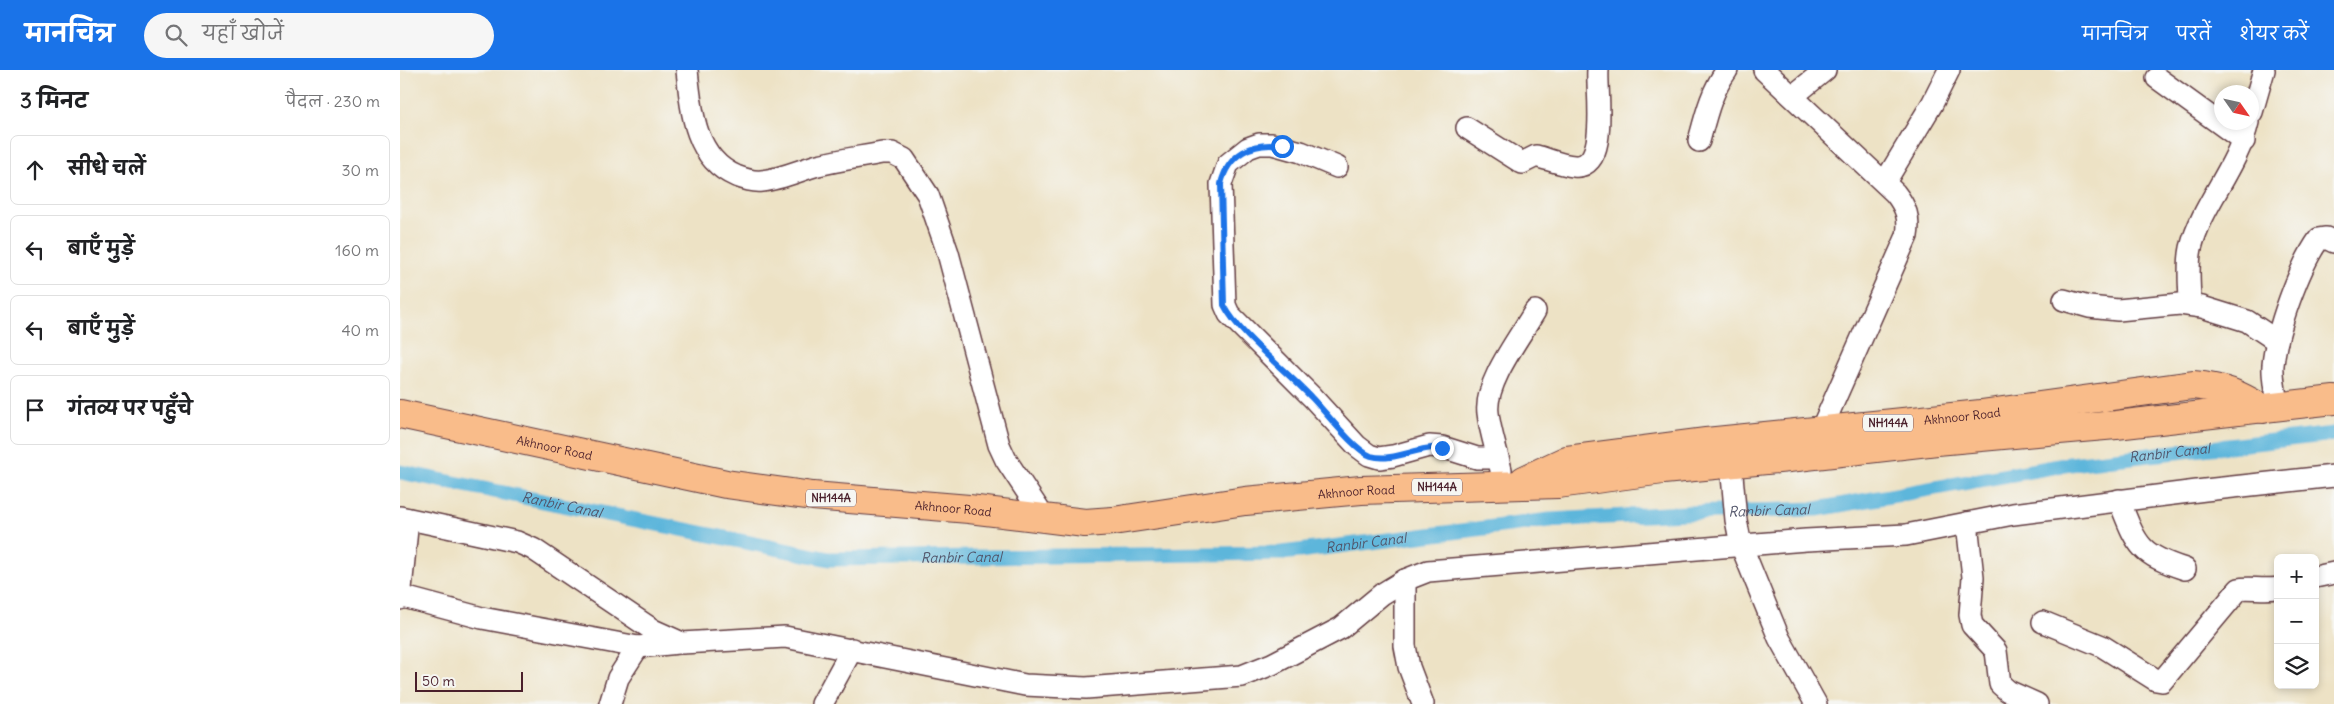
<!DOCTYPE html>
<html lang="hi">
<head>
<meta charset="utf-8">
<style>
	body { margin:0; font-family:Delius,"Playpen Sans Deva",sans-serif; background:#f6f6f6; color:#202124 }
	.controls { position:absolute; right:15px; bottom:15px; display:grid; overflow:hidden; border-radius:8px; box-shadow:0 2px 8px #0003 }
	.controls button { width:45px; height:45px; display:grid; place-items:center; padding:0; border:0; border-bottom:1px solid #e0e0e0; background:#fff; color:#202124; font:25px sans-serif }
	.compass { position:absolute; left:1814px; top:15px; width:45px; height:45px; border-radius:50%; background:#fff; box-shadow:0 2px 8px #0003; rotate:124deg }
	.scale { position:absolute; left:15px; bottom:12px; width:108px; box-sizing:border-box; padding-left:5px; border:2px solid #4a1f2b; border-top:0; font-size:14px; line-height:18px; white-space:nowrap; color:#4a1f2b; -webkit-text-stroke:4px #f6f6f2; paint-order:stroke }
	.stop { position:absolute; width:15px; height:15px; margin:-11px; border:4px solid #1a73e8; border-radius:50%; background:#fff }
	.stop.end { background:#1a73e8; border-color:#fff; box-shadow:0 1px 5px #0008 }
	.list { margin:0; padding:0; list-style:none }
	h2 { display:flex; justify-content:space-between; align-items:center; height:65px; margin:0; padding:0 20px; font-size:21px }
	h2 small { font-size:16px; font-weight:400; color:#757577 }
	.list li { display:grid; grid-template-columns:32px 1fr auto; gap:15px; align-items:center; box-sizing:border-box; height:70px; margin:0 10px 10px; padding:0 10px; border:1px solid #e0e0e0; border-radius:8px }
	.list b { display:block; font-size:19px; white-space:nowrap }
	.list em { font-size:16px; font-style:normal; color:#757577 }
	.icon { flex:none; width:28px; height:28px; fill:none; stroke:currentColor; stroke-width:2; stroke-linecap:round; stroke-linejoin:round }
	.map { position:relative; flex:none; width:1934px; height:634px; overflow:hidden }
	header { display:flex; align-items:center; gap:30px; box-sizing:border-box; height:70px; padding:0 25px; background:#1a73e8; color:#fff }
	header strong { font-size:24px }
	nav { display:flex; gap:28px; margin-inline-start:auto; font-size:18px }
	.search { width:350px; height:45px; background:#f6f6f6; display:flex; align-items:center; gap:12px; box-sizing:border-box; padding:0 18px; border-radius:28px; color:#757577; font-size:19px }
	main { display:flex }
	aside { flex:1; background:#fff }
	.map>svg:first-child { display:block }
</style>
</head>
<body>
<header>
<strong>मानचित्र</strong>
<div class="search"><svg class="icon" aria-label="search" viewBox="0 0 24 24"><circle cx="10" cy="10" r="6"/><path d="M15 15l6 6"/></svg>यहाँ खोजें</div>
<nav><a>मानचित्र</a><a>परतें</a><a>शेयर करें</a></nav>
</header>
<main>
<aside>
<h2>3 मिनट<small>पैदल · 230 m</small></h2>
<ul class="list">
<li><svg class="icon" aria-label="ahead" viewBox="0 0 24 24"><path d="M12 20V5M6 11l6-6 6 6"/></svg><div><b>सीधे चलें</b></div><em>30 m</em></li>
<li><svg class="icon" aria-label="left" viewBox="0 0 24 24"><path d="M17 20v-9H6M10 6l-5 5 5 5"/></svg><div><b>बाएँ मुड़ें</b></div><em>160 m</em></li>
<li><svg class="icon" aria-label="left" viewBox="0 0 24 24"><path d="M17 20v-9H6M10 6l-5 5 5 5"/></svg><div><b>बाएँ मुड़ें</b></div><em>40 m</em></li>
<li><svg class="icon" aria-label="arrive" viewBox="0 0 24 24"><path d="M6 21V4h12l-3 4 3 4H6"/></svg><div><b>गंतव्य पर पहुँचे</b></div></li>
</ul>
</aside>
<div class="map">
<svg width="1934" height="634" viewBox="0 0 1934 634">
	<rect width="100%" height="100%" fill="#f6f6f2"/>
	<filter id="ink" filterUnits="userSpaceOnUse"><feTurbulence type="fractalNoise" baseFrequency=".02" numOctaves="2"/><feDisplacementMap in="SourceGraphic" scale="10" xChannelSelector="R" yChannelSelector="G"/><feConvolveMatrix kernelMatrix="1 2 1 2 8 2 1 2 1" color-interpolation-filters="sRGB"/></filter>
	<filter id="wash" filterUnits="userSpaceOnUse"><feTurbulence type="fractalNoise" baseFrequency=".0096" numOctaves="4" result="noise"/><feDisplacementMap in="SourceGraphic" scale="20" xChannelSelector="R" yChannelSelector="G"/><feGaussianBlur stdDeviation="1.12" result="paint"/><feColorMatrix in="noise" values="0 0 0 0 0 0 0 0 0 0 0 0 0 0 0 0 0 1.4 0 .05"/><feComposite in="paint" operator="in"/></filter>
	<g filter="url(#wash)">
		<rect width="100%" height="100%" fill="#ede2c5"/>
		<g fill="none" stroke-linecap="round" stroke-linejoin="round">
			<!-- canal -->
			<path stroke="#5db6db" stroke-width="15" id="s1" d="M0 402 429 489 882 483 1150 450 1285 443 1417 439 1670 394 1934 364"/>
		</g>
	</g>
	<g filter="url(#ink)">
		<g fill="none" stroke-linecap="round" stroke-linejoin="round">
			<!-- minor casing -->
			<g stroke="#623c42" stroke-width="24">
				<g id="minor">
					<path d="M287 0C291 38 294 88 336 106 344 109 354 112 362 111 381 109 400 100 418 95 439 90 461 87 482 83H492L504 89 528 125 548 183 599 375 606 390 645 449"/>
					<path d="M1364 0 1495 123C1506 137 1510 148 1507 166L1421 360"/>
					<path d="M1757 8 1844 71"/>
					<path d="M1393 26 1425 0"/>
					<path d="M1852 42 1864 0"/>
					<path d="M1067 58 1122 93 1136 86C1148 89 1161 95 1174 96 1210 100 1196 20 1198 0"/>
					<path d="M1299 71C1306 45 1311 22 1327 0"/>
					<path d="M937 97 901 82 872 74H859L848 78 828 94 821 114 825 235 829 244 912 327 957 376 969 385 979 388 993 386 1029 376 1042 377 1077 388H1098"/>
					<path d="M1485 112 1532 34 1549 0"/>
					<path d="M1664 230 1689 237 1718 240 1780 234 1802 237 1847 251 1877 271"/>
					<path d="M1790 235C1790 217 1787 196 1791 178 1802 134 1837 99 1848 52"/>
					<path d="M1877 337C1876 323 1872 308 1873 295 1876 261 1899 197 1919 169L1926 168 1934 172"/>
					<path d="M1331 394 1336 450 1341 475 1379 568 1416 634"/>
					<path d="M1101 400C1097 381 1090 362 1088 343 1084 313 1120 267 1135 241"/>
					<path d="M1719 430C1737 475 1738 484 1785 499"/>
					<path d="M0 447 117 472 133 479 253 560 282 573 385 567 625 615 686 618 842 606 872 594 941 558 982 524 1005 510 1028 501 1406 470 1506 465 1613 444 1805 420 1934 406"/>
					<path d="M1567 453 1573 507 1570 545 1572 555 1596 581 1600 614 1608 621 1637 634"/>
					<path d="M1915 507 1934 503"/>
					<path d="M1005 510V576L1009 597 1023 634"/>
					<path d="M0 526 82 548 238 577 279 573"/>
					<path d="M0 529 8 449"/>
					<path d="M1643 552 1702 576 1756 610 1762 611 1839 519C1845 517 1867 520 1878 518"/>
					<path d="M210 634 218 608 238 577"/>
					<path d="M422 634 452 579"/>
				</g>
			</g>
			<!-- highway casing -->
			<g stroke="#623c42" stroke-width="30">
				<g id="highway">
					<path id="s2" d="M0 344 326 414 413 426 569 439 685 453 713 451 845 431 961 420 1158 414 1263 400 1389 388 1537 371 1716 355 1934 330"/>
					<path id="s3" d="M1124 410 1167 390 1306 372 1581 344 1793 315C1825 318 1836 323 1863 339"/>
				</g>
			</g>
			<!-- minor -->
			<use href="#minor" stroke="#fff" stroke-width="21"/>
			<!-- highway -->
			<use href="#highway" stroke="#f9bc8a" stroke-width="28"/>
		</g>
	</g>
	<g fill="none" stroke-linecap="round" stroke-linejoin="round" filter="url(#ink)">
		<!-- route -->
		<path stroke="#1a73e8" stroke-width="6" d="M882 76C853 71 828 84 821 114L824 235C839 265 887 301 911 327 925 341 954 380 971 386 994 393 1019 375 1042 378"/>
	</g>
	<g text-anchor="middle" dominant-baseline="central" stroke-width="4" stroke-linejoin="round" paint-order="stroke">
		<!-- shield labels -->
		<g fill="#f6f6f2" stroke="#7e6067" stroke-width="1">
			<rect x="1463" y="344.5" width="50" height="17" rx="4"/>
			<rect x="1012" y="408.5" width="50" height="17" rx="4"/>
			<rect x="406" y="419.5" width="50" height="17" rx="4"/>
		</g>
		<g font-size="11" font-weight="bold" fill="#4a1f2b">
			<text x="1488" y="353">NH144A</text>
			<text x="1037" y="417">NH144A</text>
			<text x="431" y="428">NH144A</text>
		</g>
		<!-- street labels -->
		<g font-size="12" fill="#4a1f2b" stroke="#f6f6f2">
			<text stroke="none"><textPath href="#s3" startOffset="445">Akhnoor Road</textPath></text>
			<text stroke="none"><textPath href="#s2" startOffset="158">Akhnoor Road</textPath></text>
			<text stroke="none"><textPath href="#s2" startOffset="968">Akhnoor Road</textPath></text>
			<text stroke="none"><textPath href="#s2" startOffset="562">Akhnoor Road</textPath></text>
		</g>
		<!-- water labels -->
		<g font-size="14" font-style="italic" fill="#515469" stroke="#f6f6f2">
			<text stroke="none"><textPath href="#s1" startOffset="1785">Ranbir Canal</textPath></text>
			<text stroke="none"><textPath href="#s1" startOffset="165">Ranbir Canal</textPath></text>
			<text stroke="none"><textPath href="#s1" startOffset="1380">Ranbir Canal</textPath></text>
			<text stroke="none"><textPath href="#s1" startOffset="975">Ranbir Canal</textPath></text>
			<text stroke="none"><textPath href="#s1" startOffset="570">Ranbir Canal</textPath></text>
		</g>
	</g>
</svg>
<div class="controls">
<button>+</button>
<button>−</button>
<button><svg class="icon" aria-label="layers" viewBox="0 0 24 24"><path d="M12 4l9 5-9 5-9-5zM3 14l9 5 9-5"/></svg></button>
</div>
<svg class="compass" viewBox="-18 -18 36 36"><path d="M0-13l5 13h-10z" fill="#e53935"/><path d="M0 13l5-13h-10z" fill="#757577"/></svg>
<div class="scale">50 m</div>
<div class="stop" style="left:882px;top:76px"></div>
<div class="stop end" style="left:1042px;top:378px"></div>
</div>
</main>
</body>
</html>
